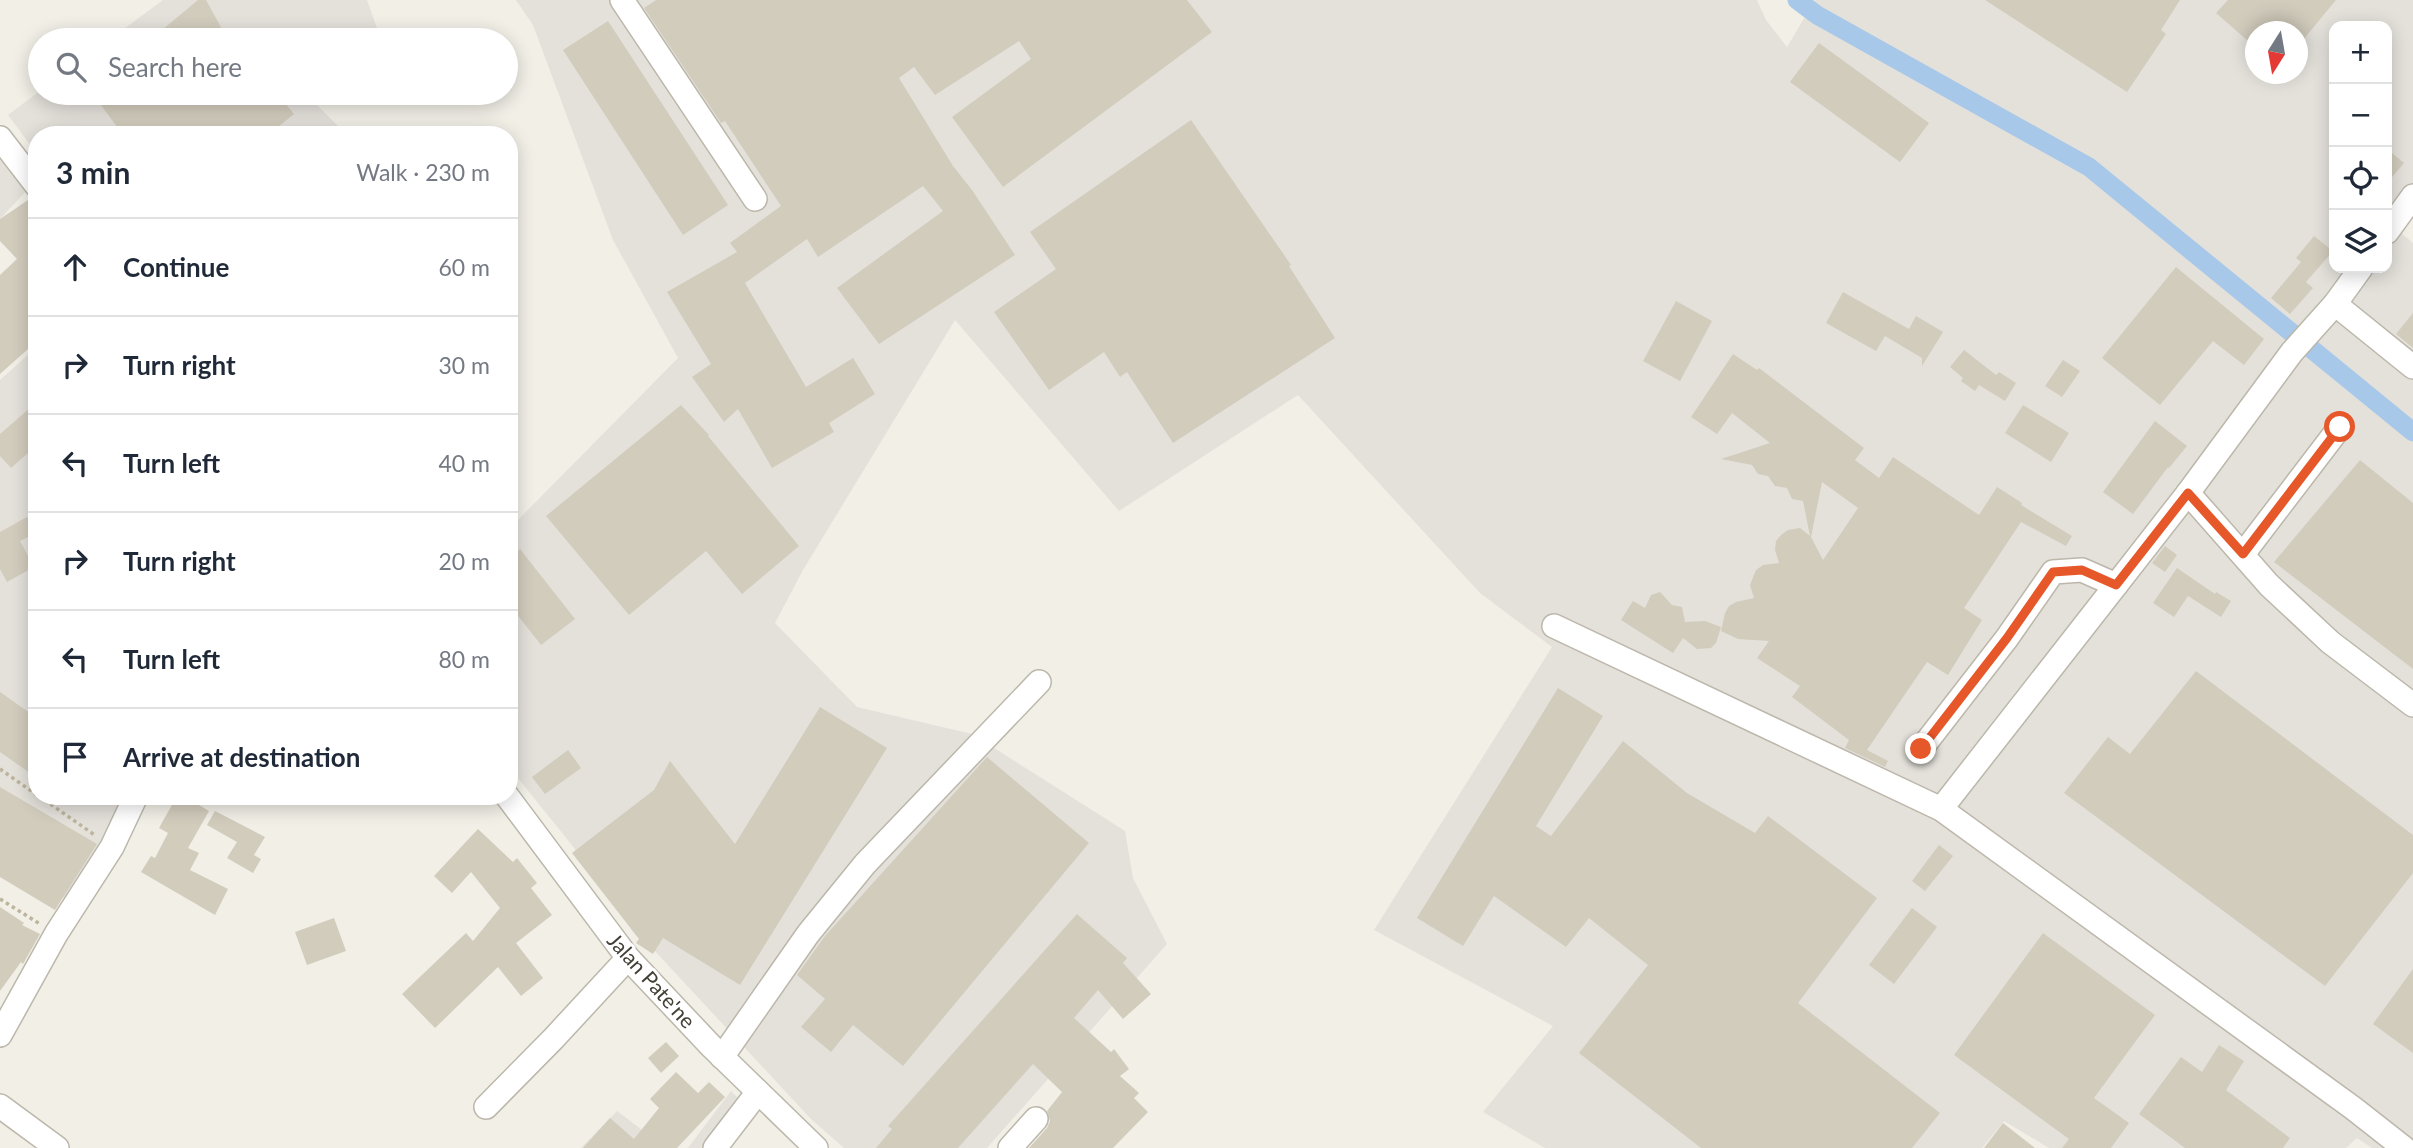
<!DOCTYPE html>
<html lang="en">
<head>
<meta charset="utf-8">
<style>
	body { margin:0; font-family:Lato,sans-serif; background:#f2f2f3; color:#1f2937 }
	.controls { position:absolute; right:21px; top:21px; display:grid; overflow:hidden; border-radius:14px; box-shadow:0 4px 18px #0003 }
	.controls button { width:63px; height:63px; display:grid; place-items:center; padding:0; border:0; border-bottom:2px solid #e0e1e3; background:#fff; color:#1f2937; font:35px sans-serif }
	.compass { position:absolute; left:2245px; top:21px; width:63px; height:63px; border-radius:50%; background:#fff; box-shadow:0 4px 18px #0003; rotate:191deg }
	.stop { position:absolute; width:21px; height:21px; margin:-16px; border:5px solid #e65729; border-radius:50%; background:#fff }
	.stop.end { background:#e65729; border-color:#fff; box-shadow:0 2px 7px #0008 }
	.list { margin:0; padding:0; list-style:none }
	h2 { display:flex; justify-content:space-between; align-items:center; height:91px; margin:0; padding:0 28px; font-size:30px }
	h2 small { font-size:23px; font-weight:400; color:#747a83 }
	.list li { display:grid; grid-template-columns:46px 1fr auto; gap:21px; align-items:center; box-sizing:border-box; height:98px; padding:0 28px; border-top:2px solid #e0e1e3 }
	.list b { display:block; font-size:26px; white-space:nowrap }
	.list em { font-size:23px; font-style:normal; color:#747a83 }
	.icon { flex:none; width:38px; height:38px; fill:none; stroke:currentColor; stroke-width:2; stroke-linecap:round; stroke-linejoin:round }
	.map { position:relative; flex:none; width:2413px; height:1148px; overflow:hidden }
	.search { position:absolute; background:#fff; box-shadow:0 4px 18px #0003; left:28px; top:28px; width:490px; height:77px; display:flex; align-items:center; gap:18px; box-sizing:border-box; padding:0 24px; border-radius:38px; color:#747a83; font-size:26px }
	.panel { position:absolute; background:#fff; box-shadow:0 4px 18px #0003; left:28px; top:126px; width:490px; height:679px; border-radius:28px }
	.map>svg:first-child { display:block }
</style>
</head>
<body>
<div class="map">
<svg width="2413" height="1148" viewBox="0 0 2413 1148">
	<rect width="100%" height="100%" fill="#f1efe6"/>
	<!-- industrial -->
	<g fill="#e4e1db" fill-rule="evenodd">
		<path d="M163 0H367L377 28 356 40H109Z"/>
		<path d="M516 0H1757L1766 20 1787 47 1815 0H2413V217L2401 233 2413 243V1148H2372L2357 1138 2346 1148H2049L2004 1121 1982 1148H1545L1483 1112 1553 1026 1374 930 1552 647 1480 593 1298 395 1119 511 955 320 803 570 775 623 857 707 972 734 1125 831 1133 878 1167 944 987 1148H844L811 1119 652 948 634 933 575 849 509 767V529L678 358 613 240 533 25ZM2334 26H2387V268H2334ZM2256 32H2298V74H2256Z"/>
		<path d="M40 91 305 93 339 127 326 135H37V154L8 115Z"/>
		<path d="M0 156 28 189 0 219Z"/>
		<path d="M37 347V796H140L72 903 0 855V380Z"/>
		<path d="M731 1091 742 1102 701 1148H688Z"/>
		<path d="M617 1111 666 1148H581Z"/>
	</g>
	<g fill="none" stroke-linecap="round" stroke-linejoin="round">
		<!-- canal -->
		<path stroke="#a8c8e9" stroke-width="19" d="M1797 0 1817 15 2089 167 2413 432"/>
	</g>
	<!-- building -->
	<g fill="#d2ccbd" fill-rule="evenodd">
		<path d="M198 0H206L228 40H150Z"/>
		<path d="M656 0H1187L1212 32 1003 187 952 117 1031 59 1019 41 935 95 914 67 899 78 953 166 972 190 1015 255 879 344 837 288 943 211 923 186 818 257 807 239 745 283 806 387 853 358 875 394 829 423 834 432 772 468 738 409 724 422 692 377 711 364 667 292 737 252 730 243 781 206 725 121 721 123 644 8Z"/>
		<path d="M1985 0H2180L2161 30 2166 34 2127 92Z"/>
		<path d="M2228 0H2336L2298 46V32H2256V48L2216 13Z"/>
		<path d="M608 21 728 205 683 235 563 50Z"/>
		<path d="M1819 43 1929 123 1900 162 1790 82Z"/>
		<path d="M92 93H277L294 114 268 135H123Z"/>
		<path d="M1191 120 1291 265 1289 266 1335 338 1173 443 1127 372 1120 377 1104 352 1049 390 994 312 1056 269 1030 232Z"/>
		<path d="M2387 149 2404 163 2387 183Z"/>
		<path d="M31 198 37 200V341L0 374V275L17 259 0 241V219Z"/>
		<path d="M2314 236 2333 251 2306 282 2313 288 2290 314 2271 298 2301 262 2296 258Z"/>
		<path d="M2176 267 2264 339 2244 365 2213 341 2160 405 2102 358Z"/>
		<path d="M1843 292 1909 329 1916 316 1943 332 1922 366V358L1885 336 1876 351 1826 323Z"/>
		<path d="M1676 301 1712 321 1680 381 1643 361Z"/>
		<path d="M2413 313V348L2396 334Z"/>
		<path d="M1964 350 1996 375 1999 372 2016 383 2005 401 1979 385 1975 391 1961 381 1963 378 1950 367Z"/>
		<path d="M1733 354 1757 370 1759 368 1864 448 1855 460 1879 478 1893 457 1979 515 1997 487 2022 503 2021 505 2072 536 2066 546 2021 522 1964 608 1982 620 1948 675 1927 662 1867 750 1888 761 1885 767 1845 748 1849 740 1792 697 1800 686 1757 658 1769 641 1738 639 1721 631 1725 613 1729 606 1736 602 1754 598 1750 585 1756 570 1763 565 1779 563 1775 550 1776 541 1781 535 1788 530 1800 528 1810 536 1803 501 1792 499 1787 488 1775 486 1768 476 1758 474 1752 465 1721 459 1770 443 1732 413 1717 434 1691 417ZM1822 482 1858 508 1823 560 1811 537Z"/>
		<path d="M2063 360 2080 371 2062 397 2045 386Z"/>
		<path d="M37 402V445L11 468 0 456V434Z"/>
		<path d="M681 405 709 435 708 436 799 546 742 594 706 551 629 615 546 516Z"/>
		<path d="M2023 405 2069 433 2051 462 2005 433Z"/>
		<path d="M2155 421 2187 446 2169 468 2168 467 2133 514 2103 492Z"/>
		<path d="M2360 460 2413 503V669L2274 562Z"/>
		<path d="M27 517 36 533 20 541 34 567 7 582 0 569V532Z"/>
		<path d="M2165 546 2177 555 2165 572 2152 563Z"/>
		<path d="M520 549 575 619 541 645 509 604V557Z"/>
		<path d="M2177 568 2215 594 2216 592 2231 601 2221 617 2188 596 2174 617 2153 603Z"/>
		<path d="M1660 592 1672 605 1682 607 1685 622 1705 621 1721 627 1716 643 1711 648 1697 649 1683 638 1673 653 1621 620 1633 601 1645 608 1651 595Z"/>
		<path d="M2196 671 2413 835V873L2325 986 2064 793 2108 737 2130 754Z"/>
		<path d="M1558 688 1603 716 1536 826 1551 836 1623 741 1687 793 1755 833 1768 816 1877 898 1798 1003 1940 1113 1912 1148H1701L1579 1053 1648 965 1589 918 1566 947 1494 896 1463 946 1417 918Z"/>
		<path d="M0 692 37 718V778L0 752Z"/>
		<path d="M820 707 887 748 740 985 663 938 653 954 636 943 639 939 572 853 654 790 670 761 735 844Z"/>
		<path d="M568 750 581 768 545 794 532 777Z"/>
		<path d="M987 757 1089 843 903 1066 853 1025 831 1052 801 1027 825 999 797 975 825 936Z"/>
		<path d="M0 787 97 844 55 910 0 877Z"/>
		<path d="M177 796H184L209 811 188 848 199 853 190 870 228 889 215 915 141 872 151 856 155 858 168 833 159 828Z"/>
		<path d="M215 811 265 837 254 855 261 859 253 873 227 858 237 842 207 825Z"/>
		<path d="M478 829 513 862 517 858 537 883 531 888 552 915 516 943 543 978 521 996 498 967 435 1028 402 994 466 933 473 941 500 908 471 872 452 893 434 876Z"/>
		<path d="M1939 845 1953 856 1925 891 1912 881Z"/>
		<path d="M0 907 24 923 22 925 40 934 23 964 21 962 0 991Z"/>
		<path d="M1912 908 1937 927 1894 984 1869 965Z"/>
		<path d="M1077 914 1127 958 1123 963 1151 994 1123 1019 1098 990 1074 1018 1111 1052 1114 1049 1129 1069 1120 1076 1139 1093 1134 1098 1148 1112 1113 1148H1029L1047 1128 1050 1121 1047 1111 1062 1092 1033 1064 958 1148H876L892 1129 888 1126Z"/>
		<path d="M334 918 346 951 307 965 295 932Z"/>
		<path d="M2043 933 2155 1015 2094 1098 2129 1123 2111 1148H2062L2069 1139 1954 1055Z"/>
		<path d="M2413 969V1053L2373 1024Z"/>
		<path d="M666 1042 679 1056 661 1073 648 1058Z"/>
		<path d="M2219 1045 2244 1061 2226 1090 2290 1138 2283 1148H2185L2139 1114 2181 1057 2202 1072Z"/>
		<path d="M676 1072 698 1093 709 1082 725 1097 677 1148H583L610 1118 634 1139 659 1108 650 1099Z"/>
		<path d="M2003 1123 2035 1148H1984Z"/>
	</g>
	<g fill="none" stroke-linecap="round" stroke-linejoin="round">
		<!-- minor casing -->
		<g stroke="#bcb7aa" stroke-width="26">
			<g id="minor">
				<path d="M622 0 755 199"/>
				<path d="M0 138 37 186"/>
				<path d="M2387 232 2413 196"/>
				<path d="M2335 304 2413 367"/>
				<path d="M2188 493 2269 585 2330 642 2413 705"/>
				<path d="M2243 554 2340 427"/>
				<path d="M1554 626 1941 809 2353 1108 2404 1148"/>
				<path d="M1921 749 2007 638 2053 572 2082 570 2116 585"/>
				<path d="M507 796 628 958 712 1047 816 1148"/>
				<path d="M1941 809 2188 493 2292 352 2335 304 2361 268"/>
				<path d="M0 1035 56 934 112 847 136 796"/>
				<path d="M722 1057 808 934 865 864 1039 682"/>
				<path d="M0 1106 57 1148"/>
				<path d="M486 1107 554 1038 628 958"/>
				<path d="M715 1148 758 1092"/>
				<path d="M1010 1148 1036 1119"/>
			</g>
		</g>
		<!-- path -->
		<g stroke="#bcb49c" stroke-width="3.5" stroke-dasharray="3.5 3.5" stroke-linecap="butt">
			<path d="M0 769 37 795"/>
			<path d="M39 796 96 836"/>
			<path d="M0 899 40 924"/>
		</g>
		<!-- minor -->
		<use href="#minor" stroke="#fff" stroke-width="23"/>
	</g>
	<g fill="none" stroke-linecap="round" stroke-linejoin="round">
		<!-- route -->
		<path stroke="#e65729" stroke-width="9" d="M1921 749 2007 638 2053 572 2082 570 2116 585 2188 493 2243 554 2340 427"/>
	</g>
	<g text-anchor="middle" dominant-baseline="central" stroke-width="6" stroke-linejoin="round" paint-order="stroke">
		<!-- street labels -->
		<g font-size="21" fill="#444036" stroke="#fff">
			<text transform="translate(652 980) rotate(48)">Jalan Pate'ne</text>
		</g>
	</g>
</svg>
<div class="controls">
<button>+</button>
<button>−</button>
<button><svg class="icon" aria-label="locate" viewBox="0 0 24 24"><circle cx="12" cy="12" r="6"/><path d="M12 2v4M12 18v4M2 12h4M18 12h4"/></svg></button>
<button><svg class="icon" aria-label="layers" viewBox="0 0 24 24"><path d="M12 4l9 5-9 5-9-5zM3 14l9 5 9-5"/></svg></button>
</div>
<svg class="compass" viewBox="-18 -18 36 36"><path d="M0-13l5 13h-10z" fill="#e53935"/><path d="M0 13l5-13h-10z" fill="#747a83"/></svg>
<div class="stop" style="left:2340px;top:427px"></div>
<div class="stop end" style="left:1921px;top:749px"></div>
<div class="search"><svg class="icon" aria-label="search" viewBox="0 0 24 24"><circle cx="10" cy="10" r="6"/><path d="M15 15l6 6"/></svg>Search here</div>
<section class="panel">
<h2>3 min<small>Walk · 230 m</small></h2>
<ul class="list">
<li><svg class="icon" aria-label="ahead" viewBox="0 0 24 24"><path d="M12 20V5M6 11l6-6 6 6"/></svg><div><b>Continue</b></div><em>60 m</em></li>
<li><svg class="icon" aria-label="right" viewBox="0 0 24 24"><path d="M7 20v-9h11M14 6l5 5-5 5"/></svg><div><b>Turn right</b></div><em>30 m</em></li>
<li><svg class="icon" aria-label="left" viewBox="0 0 24 24"><path d="M17 20v-9H6M10 6l-5 5 5 5"/></svg><div><b>Turn left</b></div><em>40 m</em></li>
<li><svg class="icon" aria-label="right" viewBox="0 0 24 24"><path d="M7 20v-9h11M14 6l5 5-5 5"/></svg><div><b>Turn right</b></div><em>20 m</em></li>
<li><svg class="icon" aria-label="left" viewBox="0 0 24 24"><path d="M17 20v-9H6M10 6l-5 5 5 5"/></svg><div><b>Turn left</b></div><em>80 m</em></li>
<li><svg class="icon" aria-label="arrive" viewBox="0 0 24 24"><path d="M6 21V4h12l-3 4 3 4H6"/></svg><div><b>Arrive at destination</b></div></li>
</ul>
</section>
</div>
</body>
</html>
